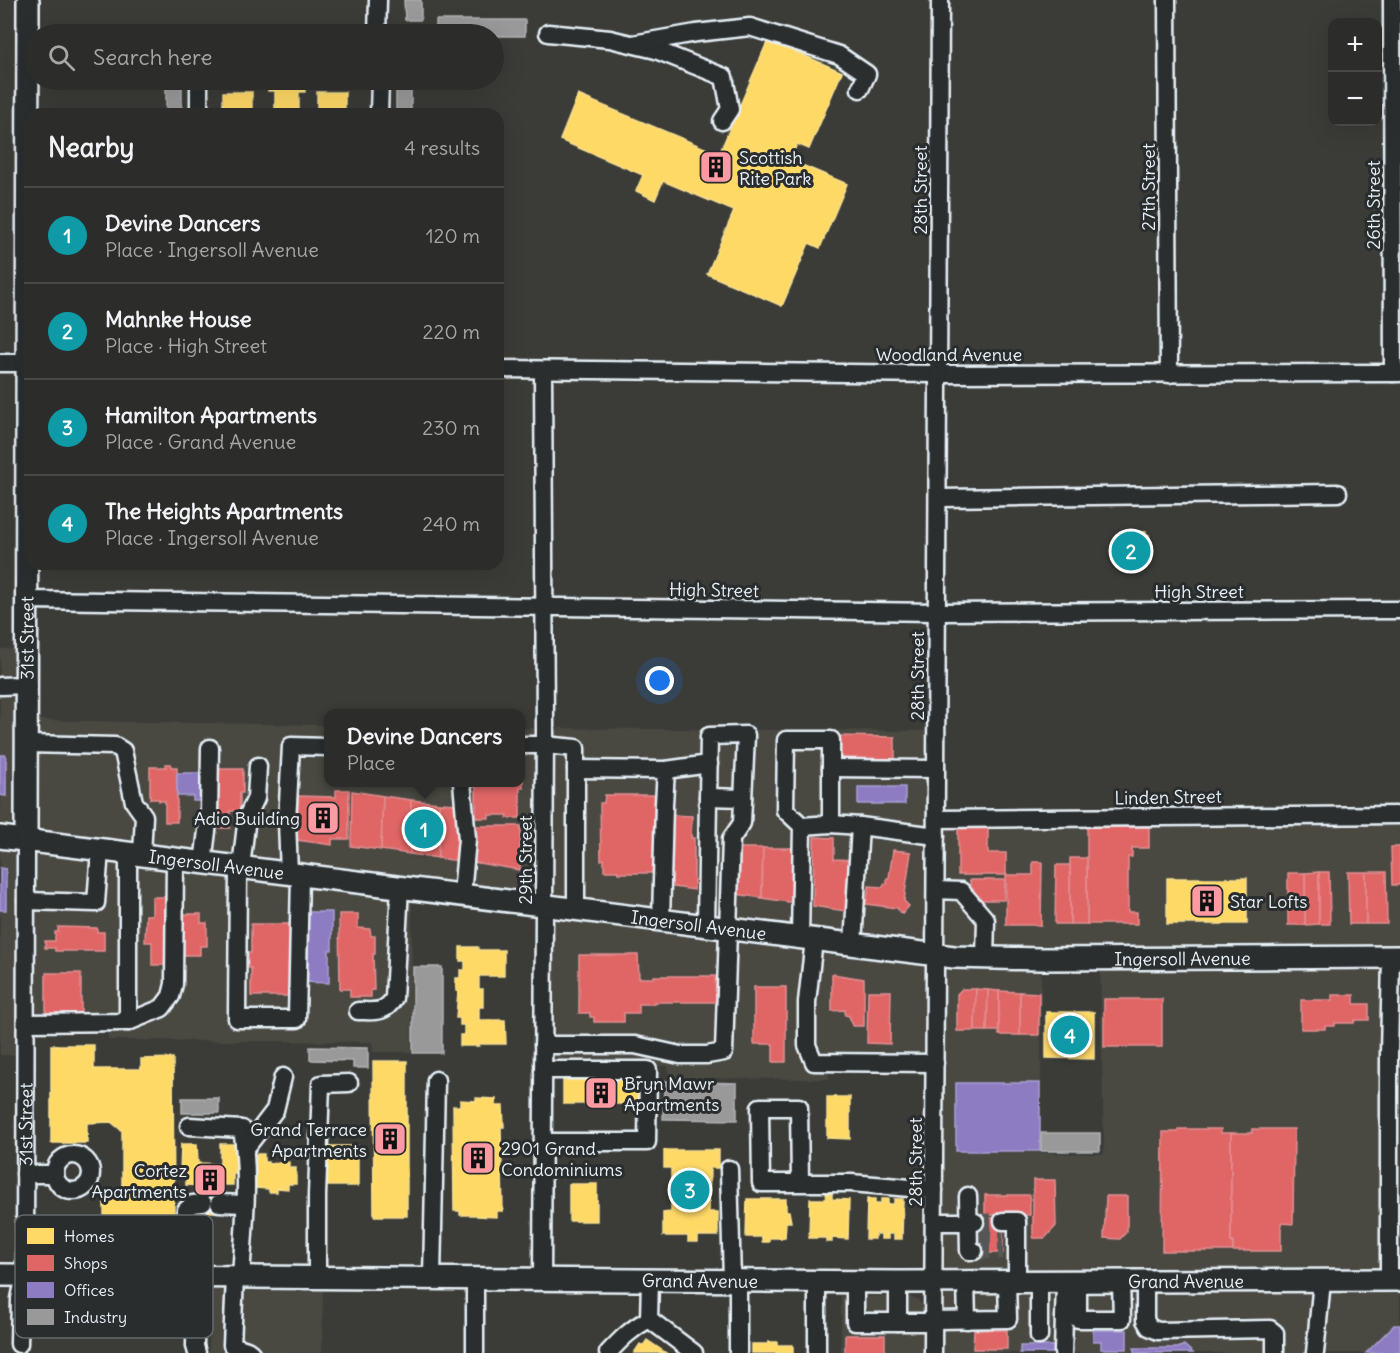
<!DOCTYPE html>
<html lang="en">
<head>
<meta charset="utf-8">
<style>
	body { margin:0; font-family:Delius,sans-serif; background:#343532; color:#f1f3f6 }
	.controls { position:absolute; right:18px; top:18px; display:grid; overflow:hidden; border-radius:12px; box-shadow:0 6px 24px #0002 }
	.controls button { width:54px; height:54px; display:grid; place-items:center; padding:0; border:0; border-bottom:2px solid #484947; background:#2c2d2a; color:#f1f3f6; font:30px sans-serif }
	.you { position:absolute; left:660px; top:681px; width:21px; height:21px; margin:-15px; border:4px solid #fff; border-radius:50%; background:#1a73e8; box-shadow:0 0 0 9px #1a73e833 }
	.badge { display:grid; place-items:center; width:39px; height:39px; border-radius:50%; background:#bca0f2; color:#fff; font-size:20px; font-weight:700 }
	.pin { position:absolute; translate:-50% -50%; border:3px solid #fff; box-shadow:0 2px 6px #0006 }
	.popup { position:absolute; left:324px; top:709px; width:201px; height:78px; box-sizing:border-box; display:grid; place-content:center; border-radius:12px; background:#2c2d2a; filter:drop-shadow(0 2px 4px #0005); font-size:20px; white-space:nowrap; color:#a6a8a8 }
	.popup b { font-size:22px; color:#f1f3f6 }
	.popup::after { content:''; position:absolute; left:50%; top:100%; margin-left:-12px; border:12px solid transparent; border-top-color:#2c2d2a }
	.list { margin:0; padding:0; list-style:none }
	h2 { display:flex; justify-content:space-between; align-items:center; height:78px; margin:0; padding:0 24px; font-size:26px }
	h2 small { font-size:20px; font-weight:400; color:#a6a8a8 }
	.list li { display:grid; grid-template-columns:39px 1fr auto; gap:18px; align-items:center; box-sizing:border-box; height:96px; padding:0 24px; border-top:2px solid #484947 }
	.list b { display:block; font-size:22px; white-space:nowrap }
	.list p { margin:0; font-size:20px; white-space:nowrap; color:#a6a8a8 }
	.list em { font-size:20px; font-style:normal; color:#a6a8a8 }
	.icon { flex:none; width:33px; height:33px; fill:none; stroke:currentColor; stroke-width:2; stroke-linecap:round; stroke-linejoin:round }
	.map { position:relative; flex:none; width:1400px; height:1353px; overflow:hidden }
	.search { position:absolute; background:#2c2d2a; box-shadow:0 6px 24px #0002; left:24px; top:24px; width:480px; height:66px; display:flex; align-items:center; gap:15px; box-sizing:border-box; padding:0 21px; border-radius:33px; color:#a6a8a8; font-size:22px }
	.panel { position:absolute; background:#2c2d2a; box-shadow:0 6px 24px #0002; left:24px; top:108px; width:480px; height:462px; border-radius:18px }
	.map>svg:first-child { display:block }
</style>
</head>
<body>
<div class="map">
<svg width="1400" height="1353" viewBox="0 0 1400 1353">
	<rect width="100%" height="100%" fill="#3b3c38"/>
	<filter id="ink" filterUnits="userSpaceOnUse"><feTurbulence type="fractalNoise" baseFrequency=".0167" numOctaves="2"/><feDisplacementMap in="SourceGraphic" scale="12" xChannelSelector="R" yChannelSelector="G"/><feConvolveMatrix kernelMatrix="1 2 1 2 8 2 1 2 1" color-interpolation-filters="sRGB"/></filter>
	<g filter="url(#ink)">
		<!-- built -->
		<g fill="#4a4943" fill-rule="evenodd">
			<path d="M0 649H27V720L328 725V782H520V728L936 731V818L1400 815V1055H1389L1390 1254H1400V1353H933L935 1059 828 1058 829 1079 669 1078 668 1066 543 1063 544 906 412 889 411 1052H373L372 1042 108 1040V1024L26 1023V1055H0ZM1041 959H1100L1104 1154 1041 1153Z"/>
			<path d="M210 1290 323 1291 322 1353H209Z"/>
			<path d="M841 1296 910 1297 917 1299 922 1305 923 1310V1353H841Z"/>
		</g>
		<!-- homes -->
		<g fill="#ffd966" stroke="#f8e092" stroke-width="1.5">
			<path d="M768 40 842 72 809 149 797 144 790 160 847 184 820 248 809 243 782 306 707 274 734 211 663 181 655 200 636 191 643 175 560 140 578 95 719 154Z"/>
			<path d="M262 80H319H316V87H305V92H299V114H275V91H268V80Z"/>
			<rect x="223" y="92" width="29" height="22"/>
			<rect x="317" y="92" width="28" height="22"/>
			<path d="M1128 532H1146V535H1149V560H1138V562H1130V560H1118V558H1114L1113 547 1114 545 1118 546V534H1128Z"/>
			<rect x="1167" y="878" width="80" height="46"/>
			<path d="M460 947H478V950H504V976H479V989H483V1007H479V1020H505L506 1044H479V1046H460V1035H464V1025H460V1018H456L458 991H456V978H460V970H465V961H460Z"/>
			<path d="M1046 1012H1094V1059L1046 1058Z"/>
			<path d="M51 1045H94V1069H141V1059L173 1058 174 1216 104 1217V1190H122V1131L111 1122 87 1123V1143H51Z"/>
			<path d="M373 1061H407V1216H374Z"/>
			<path d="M563 1072 640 1073 639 1104H563Z"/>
			<path d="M827 1097H850V1139L827 1138Z"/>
			<path d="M476 1098 496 1099V1106H503L504 1127H501L503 1211H497V1217L477 1216V1215H460V1211H454L453 1106H460V1100L476 1101Z"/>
			<path d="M181 1144H197L198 1163 220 1164V1144H239V1174H233V1185H219V1212H203V1186L186 1185V1174H180Z"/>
			<rect x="323" y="1146" width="35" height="40"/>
			<path d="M664 1150H719V1168H710L709 1212H718V1236H698V1242H688V1236H663V1213L671 1212V1168H664Z"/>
			<path d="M256 1154H264V1162H268V1164L289 1162V1168H296V1184H288V1189L277 1188V1192H269V1189L255 1188Z"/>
			<rect x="569" y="1184" width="28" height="37"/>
			<path d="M826 1186H832V1199L849 1200 848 1239 832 1238V1242H826V1238H809L810 1199H826Z"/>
			<path d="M747 1199H786V1211H789L791 1222H786L785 1238H769V1242H762V1237H746Z"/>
			<path d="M867 1199H875V1204H881V1199H888V1204H894V1199H903L902 1239H894V1234H888V1239H881V1234H875V1239H866Z"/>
			<path d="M647 1340 666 1353H634L640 1344 643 1346Z"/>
			<path d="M768 1342H777V1345H793V1353H752V1344H768Z"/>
		</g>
		<!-- shops -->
		<g fill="#e06666" stroke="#e29092" stroke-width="1.5">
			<path d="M836 736 895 737V762H836Z"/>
			<path d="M166 764H171V767H177V822H165V801H159V799H150V767H166Z"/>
			<path d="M216 769H243V793H240V811H230V828H216Z"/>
			<path d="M520 775H523V788H520V818H507L508 815H489V818H476V787H473V782H520Z"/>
			<path d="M336 790H349V839H332V845L297 840 298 796 336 797Z"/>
			<path d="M352 791 383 796 381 850 351 846Z"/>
			<path d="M605 795H658L659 871H652V873H618V871H604V859L601 860 600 803H604Z"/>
			<path d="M383 796 411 800 410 854 381 850Z"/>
			<path d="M411 800 439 803 438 858 410 854Z"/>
			<path d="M439 803 459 804V861L438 858Z"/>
			<path d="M668 815 692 816 691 838H694V890L667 886Z"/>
			<path d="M473 826H521L520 870 473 862Z"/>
			<path d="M958 827H988V853H1006V875H958Z"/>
			<path d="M1087 827H1149V848H1132V857H1128V912H1137V924H1087Z"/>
			<path d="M814 837 834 838V859L853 860 852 912 813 906Z"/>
			<path d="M1391 847H1400V885H1392Z"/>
			<path d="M737 848H763L762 898 736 894Z"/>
			<path d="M763 848H796L795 903 762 898Z"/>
			<path d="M893 850 911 852 904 901 909 906 902 914 897 908 866 904 869 886 883 887 884 884H887V878H889Z"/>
			<rect x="1070" y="858" width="17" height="66"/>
			<path d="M1033 862H1042L1041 925H1006V875H1033Z"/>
			<path d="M1056 865H1070V924H1055Z"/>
			<path d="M1319 872V924L1305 925V873Z"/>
			<path d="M1319 872H1329L1330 924H1319Z"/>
			<path d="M1348 872H1366V924H1349Z"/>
			<path d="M1366 872H1386L1387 924H1366Z"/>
			<rect x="1288" y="873" width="17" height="52"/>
			<path d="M970 880H1005L1004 900H975L970 894Z"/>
			<path d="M152 897H168L167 965H152V942H145L146 915H152Z"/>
			<path d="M180 914H201V923H207V946H200V955H180Z"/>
			<path d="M339 914H358V928L370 929 371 936H375V954H373L374 990H371V997H350V989H340Z"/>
			<path d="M251 924H293L294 996H251V968H248V953H251Z"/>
			<path d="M58 927 97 928V932H104V951H55V948H45V941H55V932H58Z"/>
			<path d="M579 955H638L639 978H654V976H715L716 1002H654V1004H639V1013H624V1022H594V1017H590V1013H579Z"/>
			<rect x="46" y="973" width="35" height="43"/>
			<path d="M832 974 864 979V1026H853L849 1016 845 1015V1010L832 1011Z"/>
			<path d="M754 987H786V1062H773V1044H754Z"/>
			<path d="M962 989H976L975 1031H957V994Z"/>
			<path d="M976 989 988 990 987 1031H975Z"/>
			<path d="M988 990 999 991V1031H987Z"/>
			<path d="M868 991H891L890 1044 867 1043Z"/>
			<path d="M999 991 1020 992V1035H999Z"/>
			<path d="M1020 992 1039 993V1035H1020Z"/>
			<path d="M1332 995H1354V1004H1369V1020H1355L1354 1023H1335V1026H1325V1029H1301V1000H1332Z"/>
			<rect x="1104" y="999" width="58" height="48"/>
			<path d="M1178 1129H1221V1133H1231V1242H1233V1251H1162L1163 1132H1178Z"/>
			<path d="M1252 1129H1294L1293 1224 1281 1223V1251H1233V1242H1231V1133H1252Z"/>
			<path d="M1033 1180H1055L1056 1226 1045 1238H1033Z"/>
			<rect x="985" y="1195" width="45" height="20"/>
			<path d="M1106 1196H1127V1231L1120 1239 1104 1238Z"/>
			<path d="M975 1218H1003V1253H974Z"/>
			<path d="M987 1326H995V1330H1007V1349H973L974 1330H987Z"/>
			<rect x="845" y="1335" width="40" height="18"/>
		</g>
		<!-- offices -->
		<g fill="#8e7cc3" stroke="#a99fd3" stroke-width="1.5">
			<path d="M0 755H6V796L0 795Z"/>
			<path d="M177 773H200V784H207V801H193V796H177Z"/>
			<rect x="858" y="787" width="47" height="17"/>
			<path d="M0 868 6 869V910H0Z"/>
			<path d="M305 912H332V950H329V983L302 982Z"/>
			<rect x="956" y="1083" width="84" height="68"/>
			<path d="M1394 1325H1400V1353H1366Z"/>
			<path d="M1093 1330H1127V1349H1101V1341H1093Z"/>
			<path d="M1184 1345 1193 1353H1134V1348H1178Z"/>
			<rect x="1020" y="1346" width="39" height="7"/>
		</g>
		<!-- industry -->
		<g fill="#999" stroke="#b1b3b6" stroke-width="1.5">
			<path d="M404 0H421V20H405Z"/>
			<path d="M436 20H525V36H494V34H436Z"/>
			<rect x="167" y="29" width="16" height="5"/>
			<rect x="396" y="30" width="15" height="4"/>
			<rect x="166" y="80" width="16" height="34"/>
			<rect x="396" y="80" width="15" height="34"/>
			<rect x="413" y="967" width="29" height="86"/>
			<path d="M310 1047 368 1048V1068H353V1061L310 1060Z"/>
			<path d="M664 1081 737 1083V1120L663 1119Z"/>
			<rect x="182" y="1098" width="37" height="15"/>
			<rect x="1041" y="1133" width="59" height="18"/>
		</g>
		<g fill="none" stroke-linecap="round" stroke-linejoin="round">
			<!-- minor-tunnel -->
			<g stroke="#555755" stroke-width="16" stroke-dasharray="16 8" stroke-linecap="butt">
				<path d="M975 1222 1003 1221"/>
				<path d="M975 1235 1003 1236"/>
				<path d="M974 1251H1003"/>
			</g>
			<!-- minor casing -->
			<g stroke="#e8f1f8" stroke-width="21">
				<g id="minor">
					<path d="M1167 0 1169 374"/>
					<path d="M1392 0 1393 373"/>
					<path d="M548 33 610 39 656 50 724 77 730 109 722 121"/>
					<path d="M377 34 378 0"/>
					<path d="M633 44 696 33 750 27 839 55 867 74 860 89"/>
					<path d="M199 80V114"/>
					<path d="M379 114 380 80"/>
					<path d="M0 363H30"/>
					<path d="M498 369 938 374 1400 373"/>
					<path d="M938 498 1338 493"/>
					<path d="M27 600 937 612 1400 610"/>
					<path d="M0 686 27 685"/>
					<path d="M27 744 115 746 123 751 134 802 144 816 142 855"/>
					<path d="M520 745H544L576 748V910"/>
					<path d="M831 768 936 769"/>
					<path d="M576 769 666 770 664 804 661 921"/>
					<path d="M666 770 709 764"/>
					<path d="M462 782 467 839 462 895"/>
					<path d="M708 797 743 798"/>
					<path d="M936 819 1400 815"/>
					<path d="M831 824 860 826 936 836"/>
					<path d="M203 863 209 815 210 748"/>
					<path d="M238 867 237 1019H297L300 875"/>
					<path d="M241 867 247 817 256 798 258 766"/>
					<path d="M289 873 287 822 291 746 328 747"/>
					<path d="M936 890 961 891 986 920 985 958"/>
					<path d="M26 901 96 903 100 850"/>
					<path d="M800 938 802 826 785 810 786 740H831V824L802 826"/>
					<path d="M814 940 807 1002V1045L814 1062 935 1063"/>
					<path d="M853 945 860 826"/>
					<path d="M358 1011C374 1011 385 1014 394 998L400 887"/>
					<path d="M128 1022V853"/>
					<path d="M26 1023 128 1022 162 1008 171 996 174 984 175 859"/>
					<path d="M543 1045H635L680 1055H707L724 1052 731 839 742 823 746 735 709 736 706 926"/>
					<path d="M189 1126 242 1129C250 1177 244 1228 241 1277"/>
					<path d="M543 1142H647L648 1070H543"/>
					<path d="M245 1149 275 1110 283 1077"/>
					<circle cx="73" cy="1173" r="18"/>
					<path d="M729 1169 732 1281"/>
					<path d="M25 1174H55"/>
					<path d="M800 1183 799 1107H760L761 1183H851L934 1190"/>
					<path d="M968 1196 969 1251H974"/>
					<path d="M219 1203 245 1204"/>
					<path d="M1003 1221H1017V1282"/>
					<path d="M934 1222H975"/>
					<path d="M187 1276 186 1210 193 1204 203 1203"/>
					<path d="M196 1276 195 1346 197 1353"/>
					<path d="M235 1277 232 1345 247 1350 251 1353"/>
					<path d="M317 1277V1195L321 1084 349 1083"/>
					<path d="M432 1278 436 1080"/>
					<path d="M542 1279 545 728 543 370"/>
					<path d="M650 1280 649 1319 694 1353"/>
					<path d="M817 1281V1353"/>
					<path d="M1145 1281V1320L1149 1327 1158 1331 1270 1329 1275 1333V1353"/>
					<path d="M1389 1281V1055L1391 957"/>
					<path d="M855 1282V1322H933"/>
					<path d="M966 1282 967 1320"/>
					<path d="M1039 1282V1336"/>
					<path d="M1078 1282V1319H1122L1121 1282"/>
					<path d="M933 1320 1008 1319 1007 1282"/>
					<path d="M898 1322V1282"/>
					<path id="s1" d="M19 1344 20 1299 25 1275 26 840"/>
					<path d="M475 1353V1279"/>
					<path d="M608 1353C622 1338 631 1329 649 1319"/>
					<path d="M738 1353V1281"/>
					<path d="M933 1353 940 0"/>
					<path d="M1063 1353 1065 1282"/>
					<path d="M1315 1353 1322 1281"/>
				</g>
			</g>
			<!-- major casing -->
			<g stroke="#e8f1f8" stroke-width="26">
				<g id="major">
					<path id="s2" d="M0 837 954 957 1041 959 1400 957"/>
					<path id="s3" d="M26 840 28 0"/>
					<path id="s4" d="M0 1275 898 1282 1400 1280"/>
				</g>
			</g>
			<!-- minor -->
			<use href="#minor" stroke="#2a2d2e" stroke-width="16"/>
			<!-- major -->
			<use href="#major" stroke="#2a2d2e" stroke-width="21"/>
		</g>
	</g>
	<!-- icons -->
	<defs>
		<g id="building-square" transform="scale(1.725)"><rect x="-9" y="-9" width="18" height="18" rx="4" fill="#ff9aa2" stroke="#2a2d2e"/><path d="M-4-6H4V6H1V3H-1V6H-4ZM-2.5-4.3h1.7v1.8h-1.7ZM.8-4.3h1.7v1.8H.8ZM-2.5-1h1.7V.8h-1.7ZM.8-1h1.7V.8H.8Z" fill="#111"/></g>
	</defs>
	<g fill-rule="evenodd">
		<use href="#building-square" x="716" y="167"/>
		<use href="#building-square" x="323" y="818"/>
		<use href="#building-square" x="1207" y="901"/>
		<use href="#building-square" x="601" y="1093"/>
		<use href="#building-square" x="390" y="1139"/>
		<use href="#building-square" x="478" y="1158"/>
		<use href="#building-square" x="210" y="1180"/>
	</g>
	<g text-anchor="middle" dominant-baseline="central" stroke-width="6" stroke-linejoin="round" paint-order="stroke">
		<!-- poi labels -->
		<g font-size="18" fill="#e8f1f8" stroke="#2a2d2e" text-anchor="start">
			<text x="739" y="157">Scottish<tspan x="739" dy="21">Rite Park</tspan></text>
			<text x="300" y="818" text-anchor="end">Adio Building</text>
			<text x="1230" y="901">Star Lofts</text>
			<text x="624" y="1083">Bryn Mawr<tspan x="624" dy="21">Apartments</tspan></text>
			<text x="367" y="1129" text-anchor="end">Grand Terrace<tspan x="367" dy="21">Apartments</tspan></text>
			<text x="501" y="1148">2901 Grand<tspan x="501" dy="21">Condominiums</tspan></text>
			<text x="187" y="1170" text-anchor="end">Cortez<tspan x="187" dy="21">Apartments</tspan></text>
		</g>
		<!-- street labels -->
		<g font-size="18" fill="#e8f1f8" stroke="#2a2d2e">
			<text transform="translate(1148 187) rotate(-90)">27th Street</text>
			<text transform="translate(920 190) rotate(-90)">28th Street</text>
			<text transform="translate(1373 205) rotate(-90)">26th Street</text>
			<text x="949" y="354">Woodland Avenue</text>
			<text transform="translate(714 590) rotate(1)">High Street</text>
			<text x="1199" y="591">High Street</text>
			<text stroke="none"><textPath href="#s3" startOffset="202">31st Street</textPath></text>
			<text transform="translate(917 676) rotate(-90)">28th Street</text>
			<text transform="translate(1168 797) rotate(-1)">Linden Street</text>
			<text transform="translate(525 860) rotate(-90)">29th Street</text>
			<text stroke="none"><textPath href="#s2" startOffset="218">Ingersoll Avenue</textPath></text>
			<text stroke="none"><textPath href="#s2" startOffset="704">Ingersoll Avenue</textPath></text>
			<text stroke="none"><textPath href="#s2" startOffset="1190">Ingersoll Avenue</textPath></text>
			<text stroke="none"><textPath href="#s1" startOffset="220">31st Street</textPath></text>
			<text transform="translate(915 1162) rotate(-90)">28th Street</text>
			<text stroke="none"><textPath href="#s4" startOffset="700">Grand Avenue</textPath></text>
			<text stroke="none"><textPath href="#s4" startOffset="1186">Grand Avenue</textPath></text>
		</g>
	</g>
	<!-- legend -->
	<rect x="15" y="1215" width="198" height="123" rx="9" fill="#2a2d2e" stroke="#63686b" stroke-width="1.5"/>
	<rect x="27" y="1228" width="27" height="16" fill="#ffd966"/>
	<rect x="27" y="1255" width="27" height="16" fill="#e06666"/>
	<rect x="27" y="1282" width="27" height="16" fill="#8e7cc3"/>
	<rect x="27" y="1309" width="27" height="16" fill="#999"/>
	<g font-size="16" fill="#e8f1f8">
		<text x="64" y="1242">Homes</text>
		<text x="64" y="1269">Shops</text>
		<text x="64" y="1296">Offices</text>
		<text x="64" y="1323">Industry</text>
	</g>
</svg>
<div class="controls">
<button>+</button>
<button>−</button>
</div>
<div class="you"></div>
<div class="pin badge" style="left:424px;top:829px;background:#0f9aa8">1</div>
<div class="popup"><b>Devine Dancers</b>Place</div>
<div class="pin badge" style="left:1131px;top:551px;background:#0f9aa8">2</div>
<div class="pin badge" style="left:690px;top:1190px;background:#0f9aa8">3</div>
<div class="pin badge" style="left:1070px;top:1035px;background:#0f9aa8">4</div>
<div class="search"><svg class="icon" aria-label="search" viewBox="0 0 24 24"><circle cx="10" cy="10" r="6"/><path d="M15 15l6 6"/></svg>Search here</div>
<section class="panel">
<h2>Nearby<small>4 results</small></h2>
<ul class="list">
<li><span class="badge" style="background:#0f9aa8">1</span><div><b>Devine Dancers</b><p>Place · Ingersoll Avenue</p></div><em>120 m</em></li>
<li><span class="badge" style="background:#0f9aa8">2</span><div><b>Mahnke House</b><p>Place · High Street</p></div><em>220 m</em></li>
<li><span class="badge" style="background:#0f9aa8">3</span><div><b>Hamilton Apartments</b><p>Place · Grand Avenue</p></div><em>230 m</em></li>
<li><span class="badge" style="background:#0f9aa8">4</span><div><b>The Heights Apartments</b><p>Place · Ingersoll Avenue</p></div><em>240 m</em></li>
</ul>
</section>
</div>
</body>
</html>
